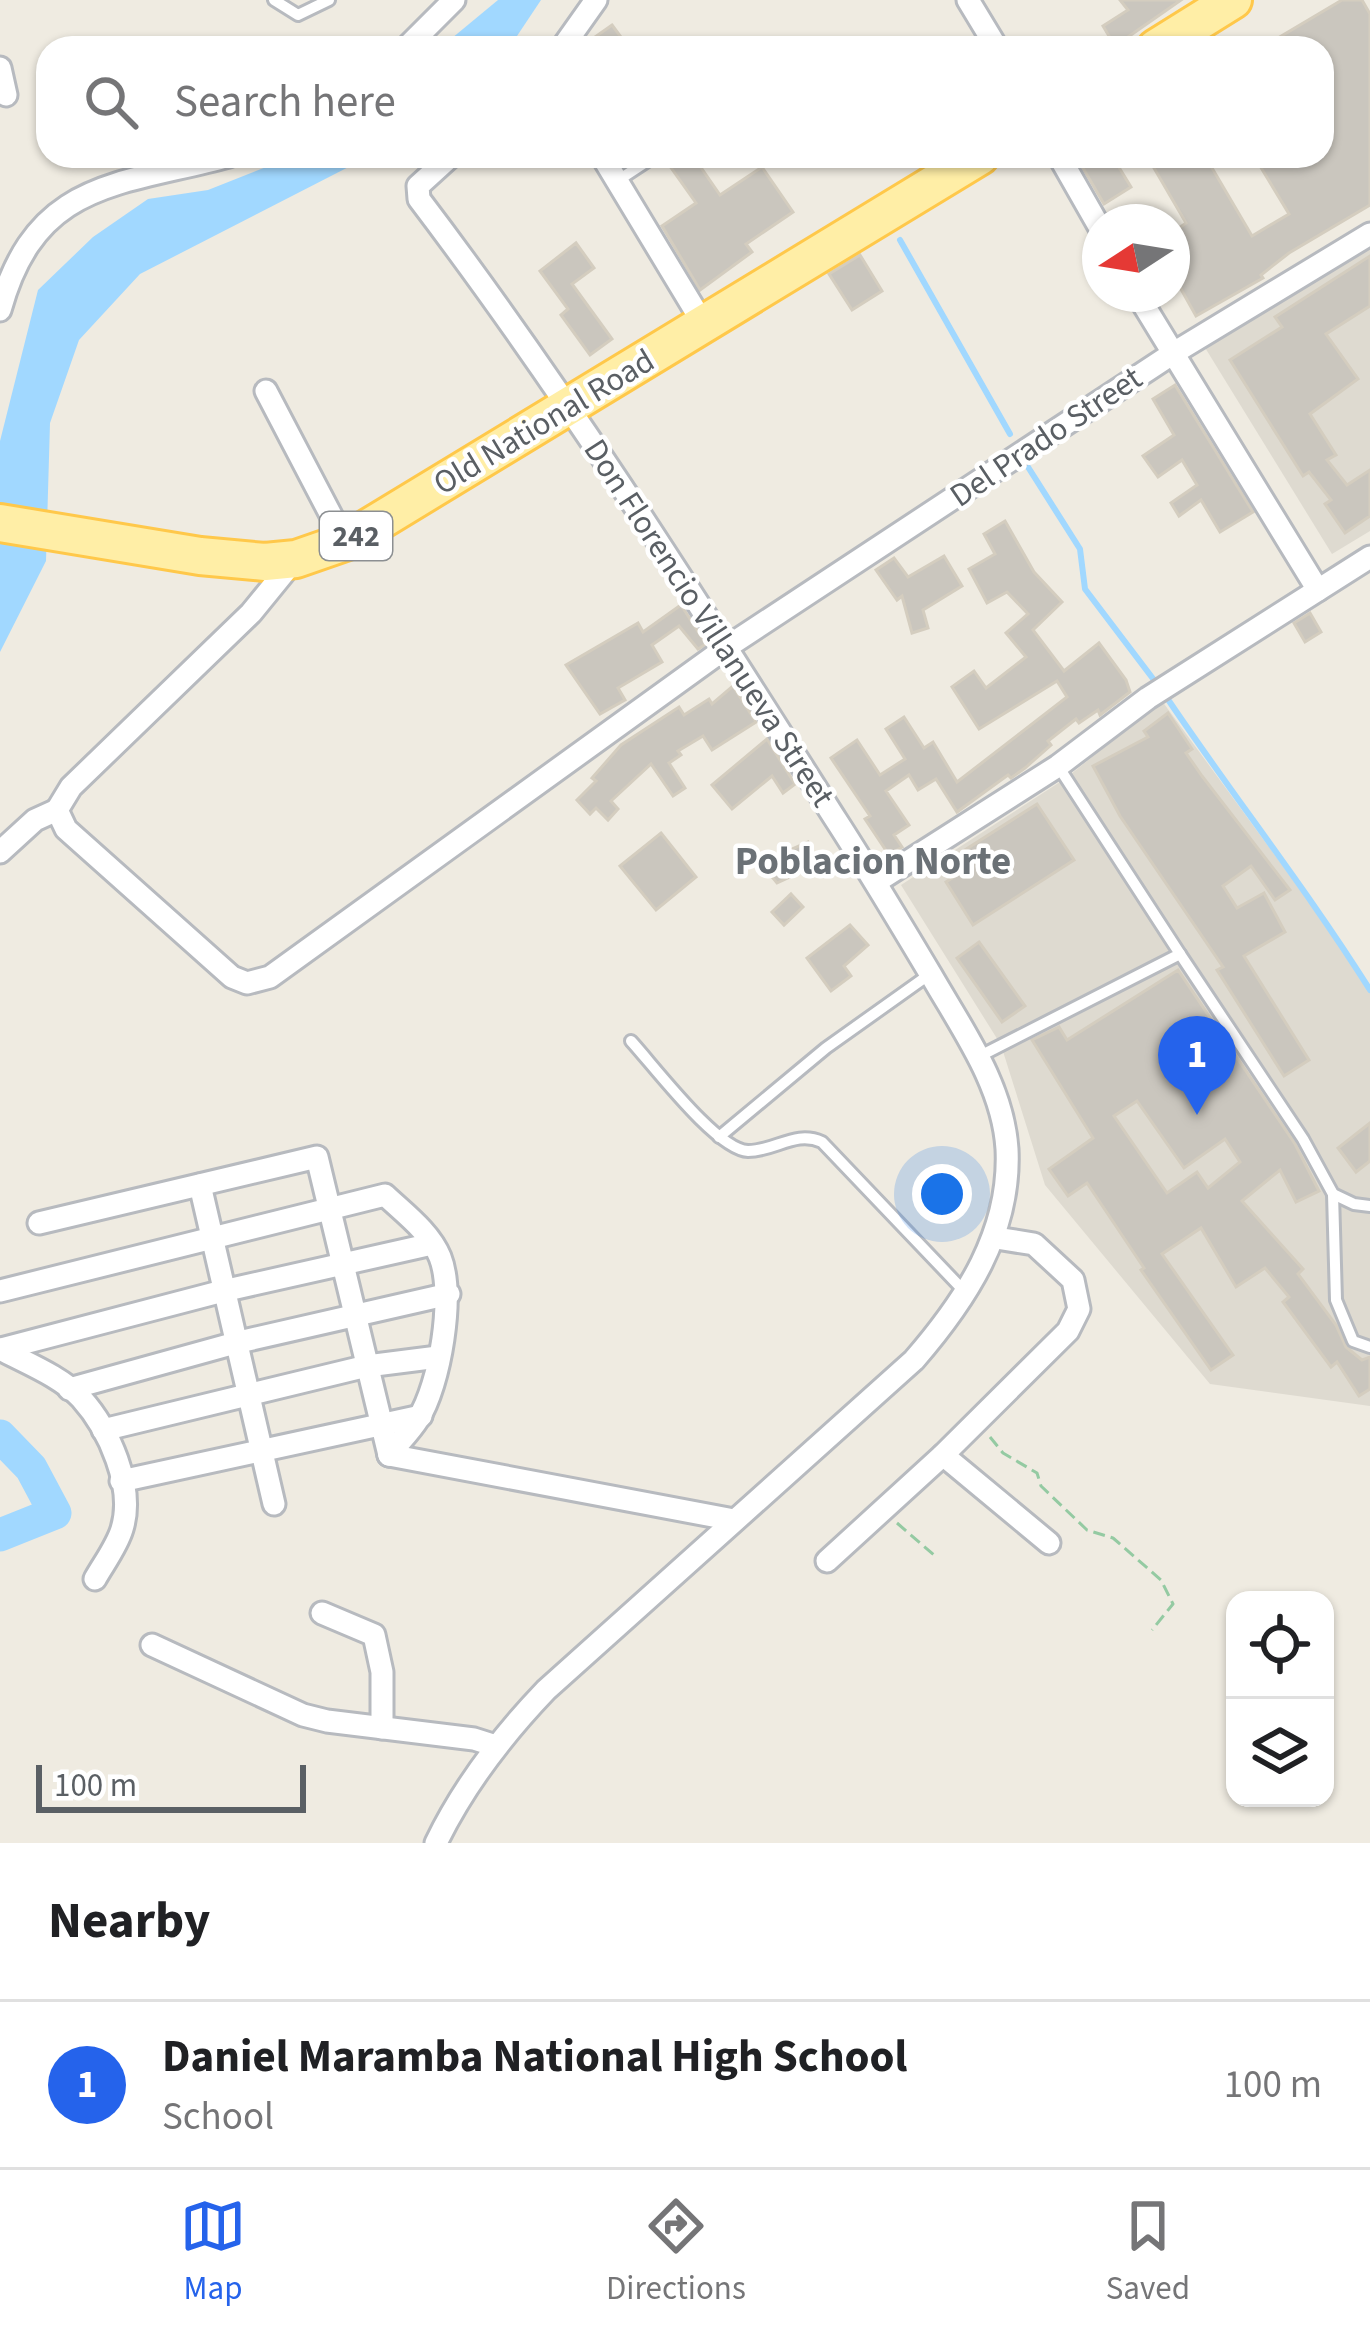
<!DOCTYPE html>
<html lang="en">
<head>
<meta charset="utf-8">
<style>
	body { margin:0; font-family:"Source Sans 3",sans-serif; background:#f6f6f6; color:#202124 }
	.controls { position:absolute; right:36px; bottom:36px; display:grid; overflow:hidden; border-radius:24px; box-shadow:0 3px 9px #0004 }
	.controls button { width:108px; height:108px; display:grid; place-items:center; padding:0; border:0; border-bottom:3px solid #e0e0e0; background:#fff; color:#202124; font:60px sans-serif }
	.compass { position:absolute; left:1082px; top:204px; width:108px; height:108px; border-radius:50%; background:#fff; box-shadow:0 3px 9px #0004; rotate:258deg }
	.scale { position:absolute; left:36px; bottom:30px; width:270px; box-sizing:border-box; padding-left:12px; border:6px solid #5a5f64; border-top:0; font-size:33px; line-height:42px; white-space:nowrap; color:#5a5f64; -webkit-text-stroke:9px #fff; paint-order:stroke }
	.you { position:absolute; left:942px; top:1194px; width:42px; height:42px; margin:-30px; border:9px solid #fff; border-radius:50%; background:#1a73e8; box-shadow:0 0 0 18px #1a73e833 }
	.badge { display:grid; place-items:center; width:78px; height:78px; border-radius:50%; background:#2563eb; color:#fff; font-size:39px; font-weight:700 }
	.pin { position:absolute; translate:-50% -99px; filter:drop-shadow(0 3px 6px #0008) }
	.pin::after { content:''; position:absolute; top:63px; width:42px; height:36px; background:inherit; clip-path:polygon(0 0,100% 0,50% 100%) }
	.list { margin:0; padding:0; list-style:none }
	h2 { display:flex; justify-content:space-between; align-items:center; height:156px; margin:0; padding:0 48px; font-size:51px }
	h2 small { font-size:39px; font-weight:400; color:#757577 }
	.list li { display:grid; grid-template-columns:78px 1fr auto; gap:36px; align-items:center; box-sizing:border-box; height:168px; padding:0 48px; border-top:3px solid #e0e0e0 }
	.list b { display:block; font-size:45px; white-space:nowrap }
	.list p { margin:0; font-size:39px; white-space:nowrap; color:#757577 }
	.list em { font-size:39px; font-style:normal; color:#757577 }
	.icon { flex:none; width:66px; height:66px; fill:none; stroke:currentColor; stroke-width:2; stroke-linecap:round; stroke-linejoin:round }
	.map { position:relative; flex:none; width:1370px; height:1843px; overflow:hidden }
	.search { position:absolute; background:#fff; box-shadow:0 3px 9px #0004; left:36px; right:36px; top:36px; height:132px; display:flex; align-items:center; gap:30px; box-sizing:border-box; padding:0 42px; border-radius:36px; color:#757577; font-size:45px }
	.sheet { height:324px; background:#fff }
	nav { display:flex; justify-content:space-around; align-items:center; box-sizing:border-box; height:168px; border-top:3px solid #e0e0e0; background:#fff; font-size:33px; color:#757577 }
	nav a { display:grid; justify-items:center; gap:6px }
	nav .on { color:#2563eb }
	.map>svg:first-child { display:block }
</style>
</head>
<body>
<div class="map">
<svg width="1370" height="1843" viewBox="0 0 1370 1843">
	<rect width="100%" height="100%" fill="#efebe1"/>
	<!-- education -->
	<g fill="#dedad0">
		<path d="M1370 244V531L1332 554 1204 346Z"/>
		<path d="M1162 701 1370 985V1406L1210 1384 1045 1185 1001 1045 901 885 1066 778Z"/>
	</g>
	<!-- water -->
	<g fill="#a1d8ff">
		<path d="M498 0H541L509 48H440Z"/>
		<path d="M294 156H370L140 274 79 340 50 423 46 561 0 652V441L38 290 93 237 148 199 208 190Z"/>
	</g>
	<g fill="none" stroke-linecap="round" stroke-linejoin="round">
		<!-- stream -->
		<g stroke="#a1d8ff" stroke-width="6">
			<path d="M900 240 1010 434"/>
			<path d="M1028 467 1080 549 1085 589 1154 680"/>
			<path d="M1165 695C1232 795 1306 888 1370 990"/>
		</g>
		<!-- river -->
		<path stroke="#a1d8ff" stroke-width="33" d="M0 1436 31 1468 55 1513 0 1535"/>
	</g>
	<!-- building -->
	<g fill="#cac6be" stroke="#d4cdbf" stroke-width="3" fill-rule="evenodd">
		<path d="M1120 0H1181L1115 46 1103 26 1128 10Z"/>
		<path d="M1342 0H1362L1370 14V205L1289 253 1261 275 1263 278 1196 316 1172 273V233L1186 223 1147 156H1205L1252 236 1289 214 1254 156H1322V48H1261Z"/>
		<path d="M612 25 629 48H580L581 47Z"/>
		<path d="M675 156H693L720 195 762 167 793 212 746 244 752 252 700 290 662 226 696 203 667 162Z"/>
		<path d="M1076 156H1112L1131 187 1104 204Z"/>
		<path d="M576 243 594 268 572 284 612 339 590 355 561 315 568 309 540 271Z"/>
		<path d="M860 255 882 291 852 310 829 274Z"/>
		<path d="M1370 256V306L1326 334 1358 379 1310 414 1336 455 1327 460 1347 485 1370 470V516L1345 533 1325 504 1331 500 1309 472 1303 476 1230 360 1282 327 1275 317Z"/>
		<path d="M1175 385 1253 512 1220 532 1201 500 1179 516 1171 503 1197 485 1182 460 1158 477 1143 456 1174 435 1153 399Z"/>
		<path d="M1005 521 1034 572 1062 602 1033 630 1064 671 1099 643 1126 680 1130 692 1100 715 1098 710 1079 723 1076 719 1048 741 1051 745 1025 768 1011 778 1008 775 957 812 936 779 918 790 909 775 886 791 909 825 894 835 902 847 889 855 865 819 870 816 831 758 857 740 880 775 905 759 886 729 904 717 924 748 933 742 957 782 1067 697 1057 681 979 729 952 687 974 671 986 688 1026 657 1006 633 1028 614 1007 592 987 603 969 569 995 554 984 534Z"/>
		<path d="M944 556 962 586 923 610 928 628 912 633 902 596 897 600 876 570 894 558 908 577Z"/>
		<path d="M681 605 706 644 698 649 679 626 652 645 662 662 618 688 625 700 600 714 566 665 638 623 643 632Z"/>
		<path d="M1310 613 1321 632 1305 642 1294 623Z"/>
		<path d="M733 686 756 722 712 750 703 736 678 751 681 755 669 763 685 788 673 796 651 764 611 801 618 809 608 820 596 808 590 814 577 800 596 781 592 778 621 745 679 707 684 715 709 699 712 704Z"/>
		<path d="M1168 713 1192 749 1186 753 1202 776 1290 890 1275 900 1251 866 1223 886 1237 908 1264 893 1285 932 1244 956 1309 1060 1284 1076 1217 970 1223 967 1120 816 1093 766 1148 737 1144 731Z"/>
		<path d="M767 739 795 784 783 793 772 776 732 809 712 785Z"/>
		<path d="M1037 804 1074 860 973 925 946 882 966 869 957 855Z"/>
		<path d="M661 833 696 877 656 910 620 866Z"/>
		<path d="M808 842 818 864 777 883 768 872 785 858 783 853Z"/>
		<path d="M791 894 803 907 784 925 772 912Z"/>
		<path d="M850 925 868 945 844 966 851 976 831 991 807 958Z"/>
		<path d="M979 942 1025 1006 1002 1022 957 958Z"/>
		<path d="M1178 970 1295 1144 1319 1191 1296 1202 1280 1170 1242 1201 1303 1269 1298 1274 1336 1325 1346 1347 1362 1360 1370 1357V1389L1359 1396 1337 1362 1331 1367 1283 1302 1289 1297 1265 1268 1236 1287 1201 1228 1162 1254 1233 1355 1211 1370 1141 1270 1144 1268 1087 1183 1068 1196 1049 1169 1093 1138 1032 1040 1059 1027 1067 1040ZM1137 1101 1184 1168 1225 1139 1240 1162 1208 1188 1197 1172 1167 1193 1114 1116Z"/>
		<path d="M1370 1123V1161L1356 1172 1338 1148Z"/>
	</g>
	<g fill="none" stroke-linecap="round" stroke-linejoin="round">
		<!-- service casing -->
		<g stroke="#b7babf" stroke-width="16">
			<g id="service">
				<path d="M274 0 298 15 329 0"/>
				<path d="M617 181 655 156"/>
				<path d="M1180 954 1303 1139 1333 1194 1354 1204 1370 1206"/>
				<path d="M631 1041C654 1066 717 1150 748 1151 776 1151 795 1130 822 1142L965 1292"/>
				<path d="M978 1057 1180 954 1058 766"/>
				<path d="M719 1137 826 1048 930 974"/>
				<path d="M1333 1194 1336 1300 1353 1341 1370 1347"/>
			</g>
		</g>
		<!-- minor casing -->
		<g stroke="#b7babf" stroke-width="27">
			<g id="minor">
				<path d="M968 0 997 48"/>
				<path d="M406 48 454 0"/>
				<path d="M562 48 596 0"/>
				<path d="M0 68 6 95"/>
				<path d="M602 156 704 325"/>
				<path d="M1059 156 1100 228"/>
				<path d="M1137 294 1318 590"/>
				<path d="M0 310C36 180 118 186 229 156"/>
				<path d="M266 391 345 542"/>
				<path d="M57 810 66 829 232 977 247 983 270 977 727 647 1172 354 1370 234"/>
				<path d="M57 810 71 787 251 613 295 559"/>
				<path d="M0 852 35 820 57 810"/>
				<path d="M876 882 1058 766 1148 698 1370 557"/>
				<path d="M200 1185 274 1504"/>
				<path d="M39 1223 317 1157 389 1455"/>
				<path d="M0 1291 385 1195C404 1213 430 1232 440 1257 455 1295 440 1385 418 1419 410 1432 398 1443 389 1455"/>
				<path d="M0 1349C26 1363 60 1376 81 1398 109 1429 135 1487 122 1529 117 1546 104 1563 95 1579"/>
				<path d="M1 1349 223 1291 432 1244"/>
				<path d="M69 1389 239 1342 449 1294"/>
				<path d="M103 1430 367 1366 438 1357"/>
				<path d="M389 1455 734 1520"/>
				<path d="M943 1455 1049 1543"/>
				<path d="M121 1481 421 1416"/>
				<path d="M827 1561 943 1455 1068 1331 1079 1309 1073 1280 1034 1244 996 1238"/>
				<path d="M322 1613 374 1635 382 1672V1728"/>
				<path d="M152 1645 303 1715 327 1721 474 1739 496 1746"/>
				<path d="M436 1843C464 1785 502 1736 546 1690L914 1360C966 1300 1011 1232 1007 1149 1003 1085 962 1029 931 975 900 923 869 871 836 820 702 609 570 398 419 199L418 186 451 156"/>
			</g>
		</g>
		<!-- primary casing -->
		<g stroke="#ffc84a" stroke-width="42">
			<g id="primary">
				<path d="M1156 48 1233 0"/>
				<path d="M0 523 200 556 265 562 296 559 345 542 980 156"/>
			</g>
		</g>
		<!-- path -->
		<g stroke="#94caa2" stroke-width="3" stroke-dasharray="12 6" stroke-linecap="butt">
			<path d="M990 1437 1003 1453 1037 1473 1041 1486 1087 1530 1113 1538 1161 1580 1173 1604 1152 1630"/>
			<path d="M897 1523 934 1555"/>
		</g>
		<!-- service -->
		<use href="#service" stroke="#fff" stroke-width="10"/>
		<!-- minor -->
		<use href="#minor" stroke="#fff" stroke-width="21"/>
		<!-- primary -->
		<use href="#primary" stroke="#ffeea6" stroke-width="36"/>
	</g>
	<g text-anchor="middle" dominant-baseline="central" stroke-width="9" stroke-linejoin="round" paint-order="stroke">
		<!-- shield labels -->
		<rect fill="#fff" stroke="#8c8f92" stroke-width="3" x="320" y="512" width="72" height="48" rx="9"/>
		<g font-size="30" font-weight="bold" fill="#5a5f64">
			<text x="356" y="536">242</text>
		</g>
		<!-- street labels -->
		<g font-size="33" fill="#5a5f64" stroke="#fff">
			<text transform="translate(544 422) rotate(-31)">Old National Road</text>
			<text transform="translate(1046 437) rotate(-34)">Del Prado Street</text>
			<text transform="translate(709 623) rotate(57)">Don Florencio Villanueva Street</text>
		</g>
		<!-- quarter labels -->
		<g font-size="39" font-weight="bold" fill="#6b7176" stroke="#fff">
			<text x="873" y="862">Poblacion Norte</text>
		</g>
	</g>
</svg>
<div class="controls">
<button><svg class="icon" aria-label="locate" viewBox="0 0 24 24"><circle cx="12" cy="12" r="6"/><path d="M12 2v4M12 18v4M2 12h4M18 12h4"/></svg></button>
<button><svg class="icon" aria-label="layers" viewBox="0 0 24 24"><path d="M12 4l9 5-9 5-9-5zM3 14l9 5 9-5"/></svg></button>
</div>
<svg class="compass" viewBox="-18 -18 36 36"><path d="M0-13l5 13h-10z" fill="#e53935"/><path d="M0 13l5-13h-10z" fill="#757577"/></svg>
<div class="scale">100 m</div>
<div class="you"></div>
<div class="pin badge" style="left:1197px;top:1115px">1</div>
<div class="search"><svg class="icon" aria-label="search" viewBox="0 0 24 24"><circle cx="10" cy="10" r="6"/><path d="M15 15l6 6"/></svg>Search here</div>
</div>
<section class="sheet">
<h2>Nearby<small></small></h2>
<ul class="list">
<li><span class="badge">1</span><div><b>Daniel Maramba National High School</b><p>School</p></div><em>100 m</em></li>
</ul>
</section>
<nav>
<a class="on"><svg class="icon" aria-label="map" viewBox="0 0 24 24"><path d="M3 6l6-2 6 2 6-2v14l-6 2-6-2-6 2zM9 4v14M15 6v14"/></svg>Map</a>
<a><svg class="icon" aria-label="directions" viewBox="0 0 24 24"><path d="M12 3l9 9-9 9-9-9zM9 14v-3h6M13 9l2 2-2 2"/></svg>Directions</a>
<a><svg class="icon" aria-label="saved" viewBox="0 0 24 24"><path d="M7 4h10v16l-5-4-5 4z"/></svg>Saved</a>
</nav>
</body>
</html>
